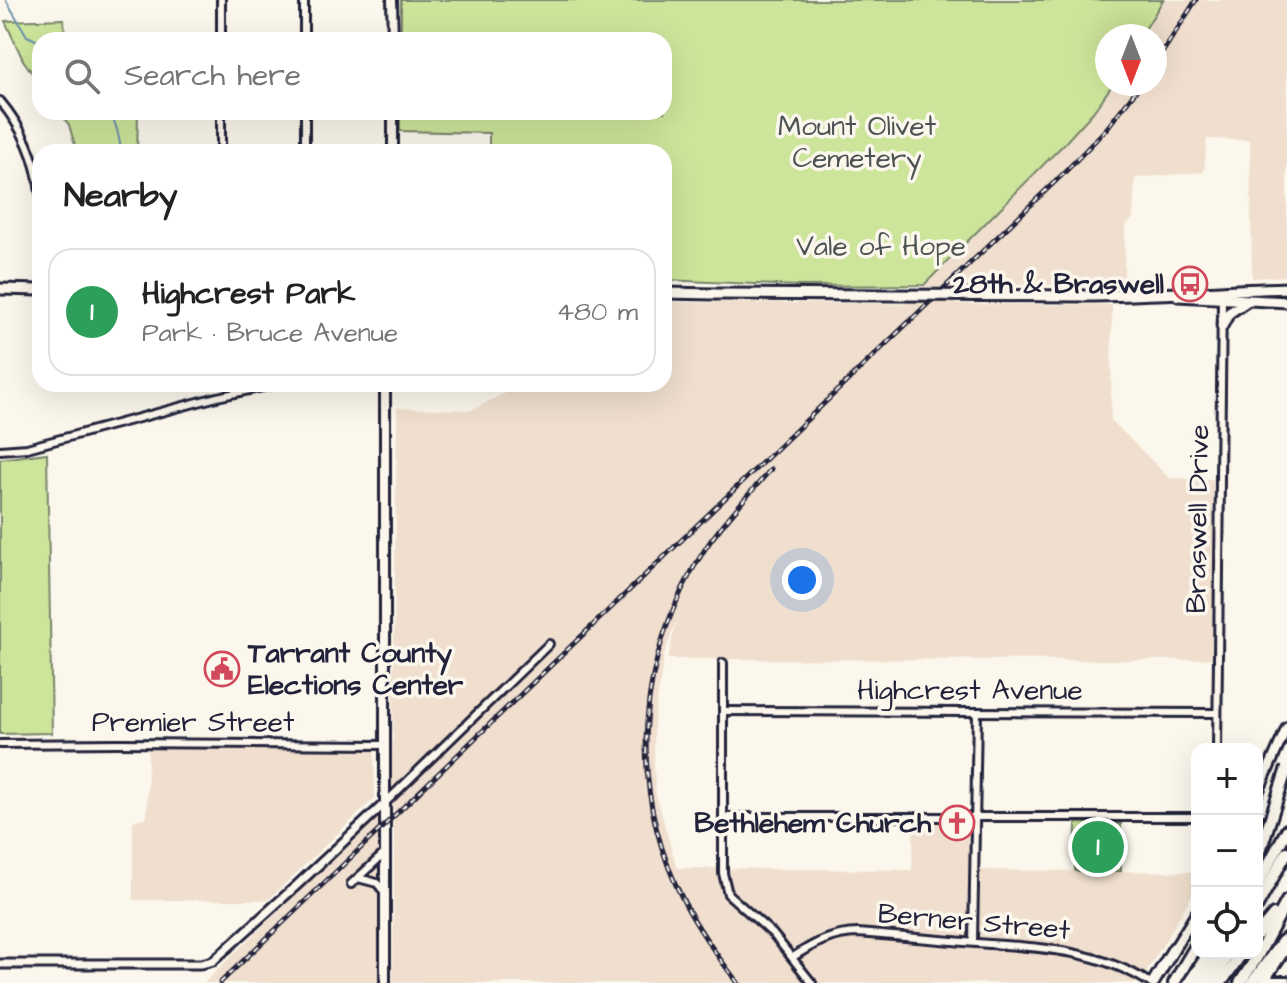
<!DOCTYPE html>
<html lang="en">
<head>
<meta charset="utf-8">
<style>
	body { margin:0; font-family:"Architects Daughter",sans-serif; background:#f2f2f2; color:#222 }
	.controls { position:absolute; right:24px; bottom:24px; display:grid; overflow:hidden; border-radius:16px; box-shadow:0 8px 32px #0002 }
	.controls button { width:72px; height:72px; display:grid; place-items:center; padding:0; border:0; border-bottom:2px solid #e0e0e0; background:#fff; color:#222; font:40px sans-serif }
	.compass { position:absolute; left:1095px; top:24px; width:72px; height:72px; border-radius:50%; background:#fff; box-shadow:0 8px 32px #0002; rotate:180deg }
	.you { position:absolute; left:802px; top:580px; width:28px; height:28px; margin:-20px; border:6px solid #fff; border-radius:50%; background:#1a73e8; box-shadow:0 0 0 12px #1a73e833 }
	.badge { display:grid; place-items:center; width:52px; height:52px; border-radius:50%; background:#ea580c; color:#fff; font-size:26px; font-weight:700 }
	.pin { position:absolute; translate:-50% -50%; border:4px solid #fff; box-shadow:0 2px 8px #0006 }
	.list { margin:0; padding:0; list-style:none }
	h2 { display:flex; justify-content:space-between; align-items:center; height:104px; margin:0; padding:0 32px; font-size:34px }
	h2 small { font-size:26px; font-weight:400; color:#767676 }
	.list li { display:grid; grid-template-columns:52px 1fr auto; gap:24px; align-items:center; box-sizing:border-box; height:128px; margin:0 16px 16px; padding:0 16px; border:2px solid #e0e0e0; border-radius:24px }
	.list b { display:block; font-size:30px; white-space:nowrap }
	.list p { margin:0; font-size:26px; white-space:nowrap; color:#767676 }
	.list em { font-size:26px; font-style:normal; color:#767676 }
	.icon { flex:none; width:44px; height:44px; fill:none; stroke:currentColor; stroke-width:2; stroke-linecap:round; stroke-linejoin:round }
	.map { position:relative; flex:none; width:1287px; height:983px; overflow:hidden }
	.search { position:absolute; background:#fff; box-shadow:0 8px 32px #0002; left:32px; top:32px; width:640px; height:88px; display:flex; align-items:center; gap:20px; box-sizing:border-box; padding:0 28px; border-radius:24px; color:#767676; font-size:30px }
	.panel { position:absolute; background:#fff; box-shadow:0 8px 32px #0002; left:32px; top:144px; width:640px; height:248px; border-radius:24px }
	.map>svg:first-child { display:block }
</style>
</head>
<body>
<div class="map">
<svg width="1287" height="983" viewBox="0 0 1287 983">
	<rect width="100%" height="100%" fill="#fbf7ec"/>
	<filter id="ink" filterUnits="userSpaceOnUse"><feTurbulence type="fractalNoise" baseFrequency=".0125" numOctaves="2"/><feDisplacementMap in="SourceGraphic" scale="16" xChannelSelector="R" yChannelSelector="G"/><feConvolveMatrix kernelMatrix="1 2 1 2 8 2 1 2 1" color-interpolation-filters="sRGB"/></filter>
	<g filter="url(#ink)">
		<!-- built -->
		<g fill="#f0dfce">
			<path d="M1163 0H1287V276L1252 278 1250 140 1207 139 1204 172 1135 178 1133 218 1125 227 1124 285H986L983 275 954 304 1112 305 1111 420 1169 478 1213 479 1214 658 1183 660 668 659 676 622 664 655 654 722V766L656 795 677 868 912 870 914 822H971L972 870 1197 872V887L1140 983H393L394 838 392 803 397 408 472 410 519 386 520 384H664V302L906 304 1023 186 1093 111 1113 84H1155V36H1141Z"/>
			<path d="M374 747 375 798 268 900H133V821L147 817 148 749Z"/>
			<path d="M377 818 379 823 380 850 378 983H204L372 820Z"/>
		</g>
		<!-- green -->
		<g fill="#cde59b" stroke="#78846b" stroke-width="2">
			<path d="M401 0H1163L1141 36H1107V84H1113L1093 112 1064 144 924 285 800 286 664 280V152H489V133L400 131V112H664V40H401Z"/>
			<path d="M64 19 65 40H40V84L23 60 5 21Z"/>
			<path d="M60 112H138L137 152H77L69 125Z"/>
			<path d="M47 453 52 733 0 734V459Z"/>
			<path d="M1076 823 1121 824V871H1075Z"/>
		</g>
		<g fill="none" stroke-linecap="round" stroke-linejoin="round">
			<!-- stream -->
			<g stroke="#6a90ae" stroke-width="2">
				<path d="M6 0 27 36 40 42"/>
				<path d="M107 112C117 120 118 136 121 148L119 152"/>
			</g>
			<!-- minor casing -->
			<g stroke="#22223b" stroke-width="12">
				<g id="minor">
					<path d="M304 0V40"/>
					<path d="M221 40V0"/>
					<path d="M0 101C22 127 36 158 40 193"/>
					<path d="M305 112V152"/>
					<path d="M221 152V112"/>
					<path d="M0 450 27 448 217 397 277 384"/>
					<path d="M723 663V873L728 894 773 934 812 983"/>
					<path d="M723 711 1217 713"/>
					<path d="M0 744 118 743 385 745"/>
					<path d="M1217 749 1222 298"/>
					<path d="M385 803 549 644"/>
					<path d="M723 817H1197"/>
					<path d="M358 878 377 883 385 893"/>
					<path d="M351 884 385 853"/>
					<path d="M973 942 977 713"/>
					<path d="M793 957C813 944 833 933 858 933 897 936 937 940 976 943 1037 947 1097 949 1150 983"/>
					<path d="M1266 980H1287"/>
				</g>
			</g>
			<!-- tertiary casing -->
			<g stroke="#22223b" stroke-width="13">
				<path id="tertiary" d="M0 964H201L213 961 296 886 385 803"/>
			</g>
			<!-- secondary casing -->
			<g stroke="#22223b" stroke-width="14">
				<g id="secondary">
					<path d="M392 0 393 40"/>
					<path d="M393 112V152"/>
					<path d="M1257 795 1287 727"/>
					<path d="M1172 952 1197 912"/>
					<path d="M385 983V384"/>
					<path d="M1263 983 1287 947"/>
				</g>
			</g>
			<!-- primary casing -->
			<g stroke="#22223b" stroke-width="15">
				<g id="primary">
					<path d="M0 289 40 290"/>
					<path d="M664 293 715 294"/>
					<path d="M1082 296C1150 296 1218 290 1287 288"/>
					<path d="M1178 296 1287 302"/>
					<path d="M1222 326 1229 313 1247 301"/>
				</g>
			</g>
			<!-- motorway casing -->
			<g stroke="#22223b" stroke-width="16">
				<g id="motorway">
					<path d="M1257 840 1267 821"/>
					<path d="M1257 886 1287 830"/>
					<path d="M1257 906 1287 852"/>
					<path d="M1257 935 1274 915"/>
					<path d="M1153 983 1174 948"/>
					<path d="M1174 983 1197 944"/>
					<path d="M1189 983 1209 953"/>
					<path d="M1200 983 1219 953"/>
					<path d="M1211 983 1229 953"/>
					<path d="M1221 983 1242 953"/>
					<path d="M1240 983 1257 957 1287 901"/>
					<path d="M1252 983 1282 942 1287 938"/>
				</g>
			</g>
			<!-- minor -->
			<use href="#minor" stroke="#fbf7ec" stroke-width="6"/>
			<!-- tertiary -->
			<use href="#tertiary" stroke="#fbf7ec" stroke-width="7"/>
			<!-- secondary -->
			<use href="#secondary" stroke="#fbf7ec" stroke-width="8"/>
			<!-- primary -->
			<use href="#primary" stroke="#fbf7ec" stroke-width="9"/>
			<!-- motorway -->
			<use href="#motorway" stroke="#fbf7ec" stroke-width="10"/>
			<!-- rail casing -->
			<g stroke="#22223b" stroke-width="5">
				<g id="rail">
					<path d="M1155 64 1196 0"/>
					<path d="M220 983 1063 174 1107 128 1141 84"/>
					<path d="M738 983C718 957 699 931 684 902 626 787 636 656 705 549 724 520 749 495 771 469"/>
				</g>
			</g>
			<!-- rail -->
			<use href="#rail" stroke="#fbf7ec" stroke-width="2" stroke-dasharray="6" stroke-linecap="butt"/>
			<!-- primary-bridge casing -->
			<g stroke="#22223b" stroke-width="15" stroke-linecap="butt">
				<path id="primary-bridge" d="M715 294 1082 296"/>
			</g>
			<!-- motorway-bridge casing -->
			<g stroke="#22223b" stroke-width="16" stroke-linecap="butt">
				<path id="motorway-bridge" d="M1257 860 1287 768"/>
			</g>
			<!-- primary-bridge -->
			<use href="#primary-bridge" stroke="#fbf7ec" stroke-width="9"/>
			<!-- motorway-bridge -->
			<use href="#motorway-bridge" stroke="#fbf7ec" stroke-width="10"/>
		</g>
	</g>
	<!-- icons -->
	<defs>
		<g id="bus-ring" transform="scale(1.8)"><circle r="9.5" fill="#fbf7ec" stroke="#d1495b" stroke-width="1.5"/><path d="M-5-6H5V4H4V6H2V4H-2V6H-4V4H-5ZM-3.5-4V0h7V-4ZM-3.5 1.2v1.5H-2V1.2ZM2 1.2v1.5H3.5V1.2Z" fill="#d1495b"/></g>
		<g id="civic-ring" transform="scale(1.8)"><circle r="9.5" fill="#fbf7ec" stroke="#d1495b" stroke-width="1.5"/><path d="M-.6-6.5H3V-4.5H.6V-3L4-1V1h2V6H-6V1h2V-1L-.6-3ZM-1.2 2.5V6h2.4V2.5Z" fill="#d1495b"/></g>
		<g id="church-ring" transform="scale(1.8)"><circle r="9.5" fill="#fbf7ec" stroke="#d1495b" stroke-width="1.5"/><path d="M-1.2-6h2.4v3.5h3.3v2.4h-3.3V6h-2.4V-.1h-3.3v-2.4h3.3Z" fill="#d1495b"/></g>
	</defs>
	<g fill-rule="evenodd">
		<use href="#bus-ring" x="1190" y="284"/>
		<use href="#civic-ring" x="222" y="669"/>
		<use href="#church-ring" x="957" y="823"/>
	</g>
	<g text-anchor="middle" dominant-baseline="central" stroke-width="7" stroke-linejoin="round" paint-order="stroke">
		<!-- park labels -->
		<g font-size="28" fill="#4d5353" stroke="#fbf7ec">
			<text x="857" y="126">Mount Olivet<tspan x="857" dy="32">Cemetery</tspan></text>
			<text x="881" y="246">Vale of Hope</text>
		</g>
		<!-- poi labels -->
		<g font-size="28" font-weight="bold" fill="#22223b" stroke="#fbf7ec" text-anchor="end">
			<text x="1164" y="284">28th &amp; Braswell</text>
			<text x="248" y="653" text-anchor="start">Tarrant County<tspan x="248" dy="32">Elections Center</tspan></text>
			<text x="931" y="823">Bethlehem Church</text>
		</g>
		<!-- street labels -->
		<g font-size="28" fill="#22223b" stroke="#fbf7ec">
			<text transform="translate(1198 519) rotate(-89)">Braswell Drive</text>
			<text x="970" y="690">Highcrest Avenue</text>
			<text x="193" y="722">Premier Street</text>
			<text transform="translate(974 922) rotate(5)">Berner Street</text>
		</g>
	</g>
</svg>
<div class="controls">
<button>+</button>
<button>−</button>
<button><svg class="icon" aria-label="locate" viewBox="0 0 24 24"><circle cx="12" cy="12" r="6"/><path d="M12 2v4M12 18v4M2 12h4M18 12h4"/></svg></button>
</div>
<svg class="compass" viewBox="-18 -18 36 36"><path d="M0-13l5 13h-10z" fill="#e53935"/><path d="M0 13l5-13h-10z" fill="#767676"/></svg>
<div class="you"></div>
<div class="pin badge" style="left:1098px;top:847px;background:#2e9e5b">1</div>
<div class="search"><svg class="icon" aria-label="search" viewBox="0 0 24 24"><circle cx="10" cy="10" r="6"/><path d="M15 15l6 6"/></svg>Search here</div>
<section class="panel">
<h2>Nearby<small></small></h2>
<ul class="list">
<li><span class="badge" style="background:#2e9e5b">1</span><div><b>Highcrest Park</b><p>Park · Bruce Avenue</p></div><em>480 m</em></li>
</ul>
</section>
</div>
</body>
</html>
